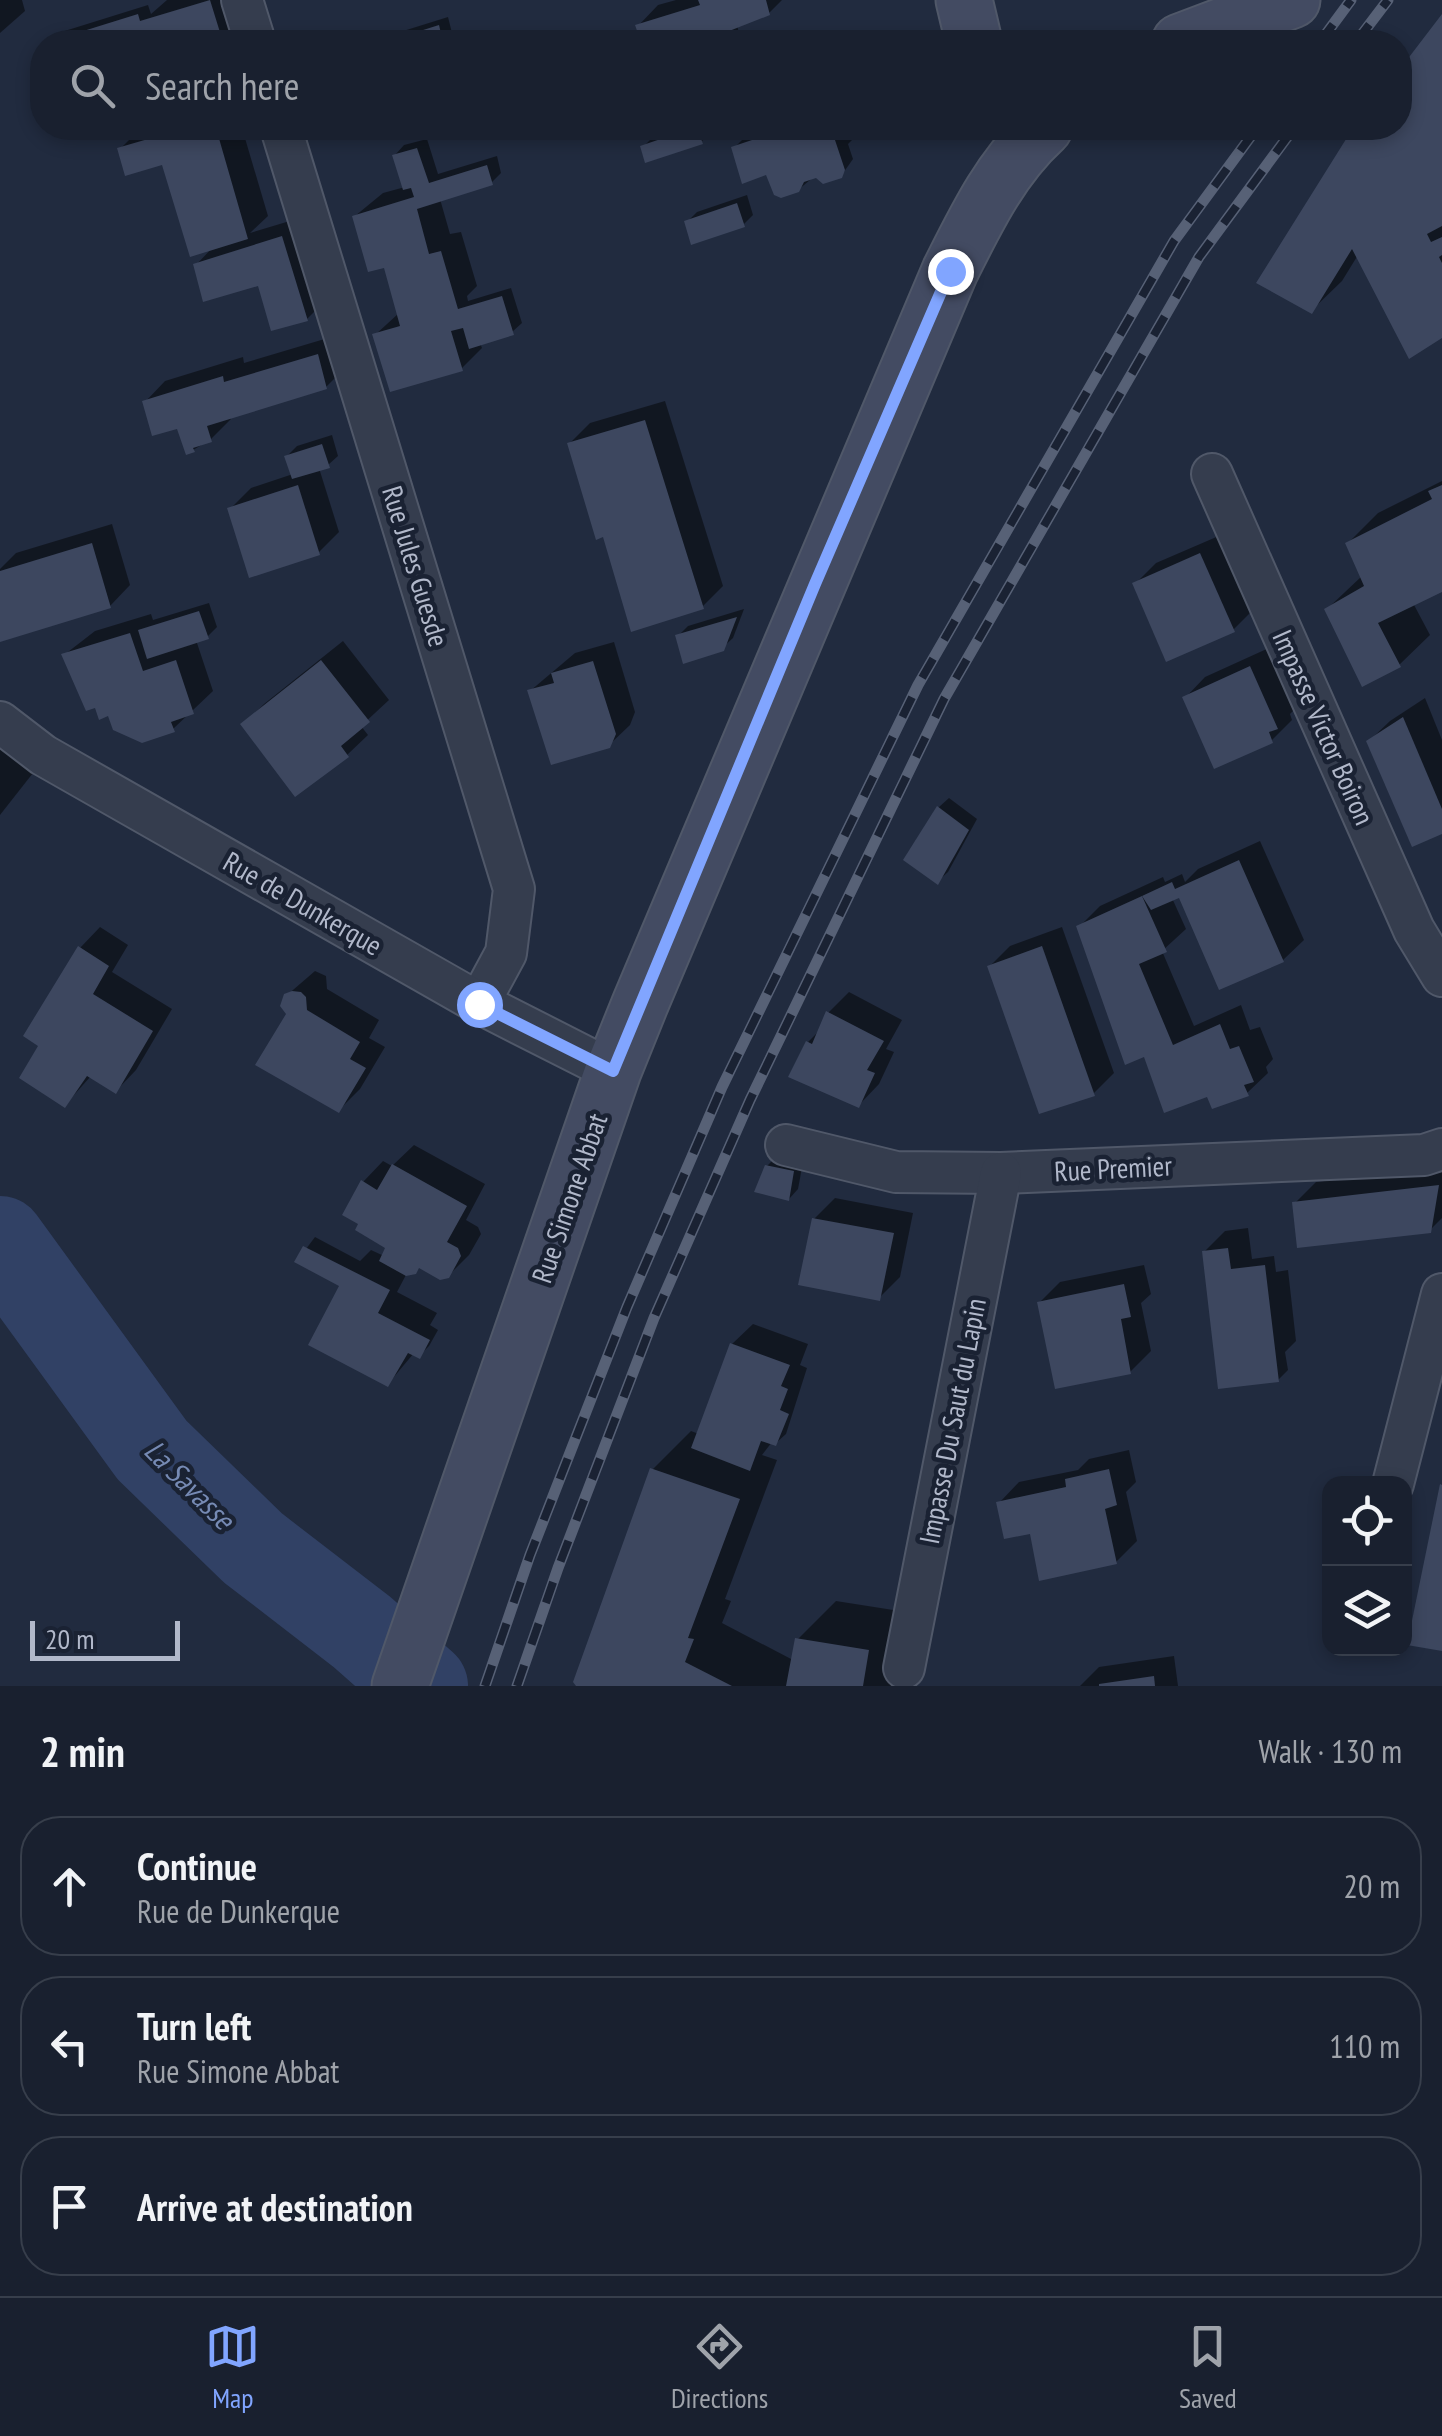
<!DOCTYPE html>
<html lang="en">
<head>
<meta charset="utf-8">
<style>
	body { margin:0; font-family:"PT Sans Narrow",sans-serif; background:#222837; color:#f1f3f6 }
	.controls { position:absolute; right:30px; bottom:30px; display:grid; overflow:hidden; border-radius:20px; box-shadow:0 5px 15px #0003 }
	.controls button { width:90px; height:90px; display:grid; place-items:center; padding:0; border:0; border-bottom:2px solid #373e4b; background:#19202f; color:#f1f3f6; font:50px sans-serif }
	.scale { position:absolute; left:30px; bottom:25px; width:150px; box-sizing:border-box; padding-left:10px; border:5px solid #b1b8ca; border-top:0; font-size:28px; line-height:35px; white-space:nowrap; color:#b1b8ca; -webkit-text-stroke:8px #1a2233; paint-order:stroke }
	.stop { position:absolute; width:30px; height:30px; margin:-22px; border:8px solid #81a5ff; border-radius:50%; background:#fff }
	.stop.end { background:#81a5ff; border-color:#fff; box-shadow:0 2px 10px #0008 }
	.list { margin:0; padding:0; list-style:none }
	h2 { display:flex; justify-content:space-between; align-items:center; height:130px; margin:0; padding:0 40px; font-size:42px }
	h2 small { font-size:32px; font-weight:400; color:#9fa3aa }
	.list li { display:grid; grid-template-columns:65px 1fr auto; gap:30px; align-items:center; box-sizing:border-box; height:140px; margin:0 20px 20px; padding:0 20px; border:2px solid #373e4b; border-radius:40px }
	.list b { display:block; font-size:38px; white-space:nowrap }
	.list p { margin:0; font-size:32px; white-space:nowrap; color:#9fa3aa }
	.list em { font-size:32px; font-style:normal; color:#9fa3aa }
	.icon { flex:none; width:55px; height:55px; fill:none; stroke:currentColor; stroke-width:2; stroke-linecap:round; stroke-linejoin:round }
	.map { position:relative; flex:none; width:1442px; height:1686px; overflow:hidden }
	.search { position:absolute; background:#19202f; box-shadow:0 5px 15px #0003; left:30px; right:30px; top:30px; height:110px; display:flex; align-items:center; gap:25px; box-sizing:border-box; padding:0 35px; border-radius:40px; color:#9fa3aa; font-size:38px }
	.sheet { height:610px; background:#19202f }
	nav { display:flex; justify-content:space-around; align-items:center; box-sizing:border-box; height:140px; border-top:2px solid #373e4b; background:#19202f; font-size:28px; color:#9fa3aa }
	nav a { display:grid; justify-items:center; gap:5px }
	nav .on { color:#81a5ff }
	.map>svg:first-child { display:block }
</style>
</head>
<body>
<div class="map">
<svg width="1442" height="1686" viewBox="0 0 1442 1686">
	<rect width="100%" height="100%" fill="#212b3f"/>
	<!-- shadow -->
	<g fill="#0007">
		<path d="M0 0H22L25 11 0 33Z"/>
		<path d="M167 0H237L250 42H149L145 29 103 42H47L55 34 148 5 151 14Z"/>
		<path d="M676 0H782L769 13 737 25 740 37 734 42H643L638 26 658 5Z"/>
		<path d="M448 17 452 33 443 42H368Z"/>
		<path d="M1442 18V336L1358 255 1342 281 1311 311 1260 282 1356 128H1400V73Z"/>
		<path d="M141 128H242L268 216 250 233 303 217 328 298 307 319 259 283 196 265 213 247 164 162 120 149Z"/>
		<path d="M312 128H340L315 135Z"/>
		<path d="M680 128H710L712 132 702 141 643 147 653 137Z"/>
		<path d="M754 128H858L859 133 848 144 853 159 841 176 816 175 798 190 734 148Z"/>
		<path d="M427 139 438 174 497 156 501 173 491 183 440 199 450 234 461 232 477 286 467 296 468 301 511 288 522 323 512 332 480 343 482 348 461 369 375 335 399 313 385 265 355 216 383 193 405 187 395 155 404 145Z"/>
		<path d="M747 195 753 215 743 225 687 222 697 212Z"/>
		<path d="M338 335 347 366 326 387 230 416 231 419 210 440 193 450 178 426 145 402 165 381 243 357 244 363Z"/>
		<path d="M665 401 723 586 702 607 605 534 569 444 590 423Z"/>
		<path d="M332 435 338 456 328 465 319 468 339 532 318 553 230 509 251 488 293 474 287 456 297 446Z"/>
		<path d="M1442 481V588L1413 603 1430 635 1399 665 1327 609 1362 576 1348 543 1378 513Z"/>
		<path d="M112 524 130 585 110 606 0 640V569L16 553Z"/>
		<path d="M1221 535 1254 609 1233 630 1135 584 1156 563Z"/>
		<path d="M209 603 217 627 207 637 196 640 213 691 173 729 110 713 64 655 95 631 151 614 153 620Z"/>
		<path d="M744 609 733 638 722 648 678 636 688 626Z"/>
		<path d="M343 641 389 700 361 726 368 735 347 755 243 725 264 704Z"/>
		<path d="M614 642 635 712 630 725 608 746 530 691 575 653Z"/>
		<path d="M1271 647 1298 706 1290 714 1292 720 1272 740 1185 698 1205 677Z"/>
		<path d="M1425 698 1442 740V831L1369 741 1390 721Z"/>
		<path d="M0 747 33 773 0 815Z"/>
		<path d="M949 798 977 819 948 872 938 881 907 860 939 807Z"/>
		<path d="M1260 841 1304 940 1283 960 1180 894 1172 898 1186 929 1162 951 1194 1026 1241 1005 1250 1030 1260 1027 1273 1059 1266 1067 1268 1073 1247 1093 1209 1094 1146 1054 1079 927 1100 906 1163 877 1165 882 1182 874 1185 882 1198 869Z"/>
		<path d="M100 927 128 945 112 972 172 1009 136 1070 116 1091 91 1076 65 1105 42 1045 80 948Z"/>
		<path d="M1062 927 1114 1073 1093 1094 990 966 1010 946Z"/>
		<path d="M315 971 326 976 327 989 379 1020 369 1038 385 1047 360 1089 339 1110 286 996Z"/>
		<path d="M849 992 902 1020 886 1049 894 1052 879 1084 859 1105 808 1042 820 1030 828 1013Z"/>
		<path d="M414 1145 485 1184 466 1220 478 1227 481 1234 469 1255 448 1276 420 1266 407 1273 397 1292 437 1313 430 1325 438 1330 429 1346 419 1356 414 1353 388 1384 348 1276 297 1261 315 1237 360 1261 371 1250 384 1256 389 1247 363 1182 383 1161 392 1166Z"/>
		<path d="M777 1156 803 1162 798 1189 789 1199 767 1166Z"/>
		<path d="M1442 1167V1218L1430 1230 1295 1203 1316 1182Z"/>
		<path d="M835 1198 913 1213 900 1277 879 1298 814 1219Z"/>
		<path d="M1248 1228 1252 1259 1274 1256 1276 1272 1288 1270 1296 1341 1285 1352 1288 1370 1278 1380 1205 1251 1225 1231Z"/>
		<path d="M1144 1265 1151 1294 1141 1303 1151 1351 1130 1372 1040 1302 1060 1282Z"/>
		<path d="M753 1324 808 1344 800 1365 807 1368 786 1434 776 1443 772 1442 762 1455 777 1460 725 1599 731 1601 722 1623 793 1660 797 1640 836 1601 906 1612 894 1686H580L652 1470 691 1431 699 1434 732 1344Z"/>
		<path d="M1129 1450 1136 1482 1126 1492 1137 1541 1116 1562 1032 1531 999 1503 1019 1482 1078 1470 1089 1459Z"/>
		<path d="M1174 1656 1178 1686H1080L1099 1667Z"/>
	</g>
	<g fill="none" stroke-linecap="round" stroke-linejoin="round">
		<!-- river -->
		<path stroke="#314165" stroke-width="90" d="M0 1241 152 1450 253 1548 362 1632 423 1686"/>
	</g>
	<!-- building -->
	<g fill="#3d475f">
		<path d="M210 0 223 42H147L144 32 111 42H48L138 14 140 21Z"/>
		<path d="M698 0H766L770 15 714 37 715 42H641L635 25 700 5Z"/>
		<path d="M1442 14V226L1427 234 1431 242 1442 237V255L1439 257 1442 263V338L1409 359 1352 249 1312 314 1256 283 1353 128H1400V69Z"/>
		<path d="M439 25 443 42H385Z"/>
		<path d="M186 128H216L248 239 190 257 162 165 125 176 117 148Z"/>
		<path d="M693 128H697L703 144 645 163 640 146Z"/>
		<path d="M751 128H831L845 170 842 178 823 184 816 178 804 182 799 192 781 198 774 195 766 175 742 184 731 147 755 139Z"/>
		<path d="M417 148 429 183 487 165 493 185 417 209 429 254 441 251 458 309 502 296 514 335 469 349 463 328 451 331 463 371 390 392 372 334 400 326 384 268 368 272 352 216 414 197 411 188 403 190 392 155Z"/>
		<path d="M737 203 745 227 691 245 684 221Z"/>
		<path d="M282 236 308 321 271 331 258 286 203 302 193 264Z"/>
		<path d="M318 354 327 389 207 426 212 442 193 448 195 452 186 455 177 429 152 436 142 401 223 376 224 382Z"/>
		<path d="M645 420 704 609 631 632 603 537 596 540 567 443Z"/>
		<path d="M322 444 330 468 292 479 284 456Z"/>
		<path d="M298 485 320 555 249 578 227 508Z"/>
		<path d="M1442 485V592L1378 623 1401 667 1362 687 1324 609 1364 586 1345 543 1432 499 1428 491Z"/>
		<path d="M92 543 111 608 0 642V571Z"/>
		<path d="M1200 553 1235 632 1166 662 1132 583Z"/>
		<path d="M199 611 209 639 147 659 138 630Z"/>
		<path d="M737 617 724 651 683 664 675 635Z"/>
		<path d="M130 633 143 671 176 660 194 714 171 722 175 732 142 743 113 730 108 716 99 720 95 708 86 711 61 654Z"/>
		<path d="M321 660 370 722 341 746 349 757 295 797 240 724Z"/>
		<path d="M593 661 616 734 610 748 551 765 527 690 554 683 551 673Z"/>
		<path d="M1250 666 1278 729 1269 732 1273 743 1214 769 1182 697Z"/>
		<path d="M1403 717 1442 809V834L1412 847 1366 741Z"/>
		<path d="M937 806 969 830 938 885 903 860Z"/>
		<path d="M1239 860 1284 962 1219 990 1179 898 1151 910 1142 896 1172 882 1175 889Z"/>
		<path d="M1142 896 1167 952 1139 964 1173 1045 1220 1024 1230 1049 1239 1046 1254 1082 1244 1085 1249 1096 1212 1109 1207 1097 1164 1113 1144 1057 1125 1065 1076 926Z"/>
		<path d="M78 946 109 966 93 994 153 1031 116 1094 87 1076 65 1108 19 1078 38 1046 23 1036Z"/>
		<path d="M1042 946 1095 1096 1039 1114 987 966Z"/>
		<path d="M292 991 301 992 306 997 307 1010 360 1042 350 1059 366 1068 339 1113 255 1065 286 1014 280 1006 284 994Z"/>
		<path d="M826 1011 884 1041 867 1070 875 1073 859 1108 788 1077 806 1041 812 1044Z"/>
		<path d="M392 1164 467 1206 447 1242 458 1248 461 1256 449 1278 440 1280 419 1268 416 1274 406 1276 379 1261 385 1248 355 1230 358 1224 342 1215 361 1180 377 1190Z"/>
		<path d="M765 1165 794 1171 789 1201 754 1192Z"/>
		<path d="M1439 1185 1431 1233 1297 1248 1292 1202Z"/>
		<path d="M812 1218 894 1233 880 1301 798 1285Z"/>
		<path d="M303 1246 390 1290 378 1313 430 1340 420 1359 408 1353 388 1387 308 1345 339 1286 294 1262Z"/>
		<path d="M1228 1248 1231 1269 1265 1265 1279 1382 1218 1389 1202 1251Z"/>
		<path d="M1124 1284 1131 1317 1121 1319 1131 1374 1055 1389 1037 1302Z"/>
		<path d="M730 1343 790 1365 781 1386 788 1389 780 1410 789 1414 776 1446 761 1441 750 1471 691 1448Z"/>
		<path d="M650 1468 740 1499 688 1638 694 1639 685 1662 732 1686H576L573 1682Z"/>
		<path d="M1109 1469 1117 1505 1105 1509 1117 1564 1039 1581 1030 1534 1004 1539 996 1502 1066 1487 1065 1479Z"/>
		<path d="M1440 1484 1442 1485V1651L1407 1645Z"/>
		<path d="M795 1638 869 1650 863 1686H786Z"/>
		<path d="M1154 1676 1155 1686H1099V1684Z"/>
	</g>
	<g fill="none" stroke-linecap="round" stroke-linejoin="round">
		<!-- minor casing -->
		<g stroke="#505869" stroke-width="44">
			<g id="minor">
				<path d="M242 0 255 42"/>
				<path d="M281 128 514 889 506 953 479 1003"/>
				<path d="M1212 474 1414 930 1442 976"/>
				<path d="M0 722 43 755 479 1003 613 1071"/>
				<path d="M786 1145 896 1172 1001 1173 1424 1155 1442 1149"/>
				<path d="M1393 1484 1442 1294"/>
				<path d="M904 1668 1001 1173"/>
			</g>
		</g>
		<!-- secondary casing -->
		<g stroke="#505869" stroke-width="59">
			<g id="secondary">
				<path d="M964 0 974 42"/>
				<path d="M1180 42 1292 0"/>
				<path d="M400 1686 613 1071 640 1004 950 271C976 219 1001 167 1044 128"/>
			</g>
		</g>
		<!-- minor -->
		<use href="#minor" stroke="#353d4e" stroke-width="40"/>
		<!-- secondary -->
		<use href="#secondary" stroke="#434b62" stroke-width="55"/>
		<!-- rail casing -->
		<g stroke="#576176" stroke-width="11">
			<g id="rail">
				<path d="M1320 42 1351 0"/>
				<path d="M1356 42 1388 0"/>
				<path d="M485 1686 530 1555 627 1307 722 1087 918 685 1174 241 1257 128"/>
				<path d="M517 1686 558 1568 654 1318 750 1100 944 699 1199 257 1294 128"/>
			</g>
		</g>
		<!-- rail -->
		<use href="#rail" stroke="#1a2233" stroke-width="8" stroke-dasharray="22" stroke-linecap="butt"/>
	</g>
	<g fill="none" stroke-linecap="round" stroke-linejoin="round">
		<!-- route -->
		<path stroke="#81a5ff" stroke-width="12" d="M479 1004 613 1071 815 584 950 271"/>
	</g>
	<g text-anchor="middle" dominant-baseline="central" stroke-width="9" stroke-linejoin="round" paint-order="stroke">
		<!-- street labels -->
		<g font-size="28" fill="#b1b8ca" stroke="#1a2233">
			<text transform="translate(416 566) rotate(73)">Rue Jules Guesde</text>
			<text transform="translate(1324 727) rotate(66)">Impasse Victor Boiron</text>
			<text transform="translate(303 903) rotate(30)">Rue de Dunkerque</text>
			<text transform="translate(1113 1168) rotate(-3)">Rue Premier</text>
			<text transform="translate(569 1198) rotate(-71)">Rue Simone Abbat</text>
			<text transform="translate(952 1421) rotate(-79)">Impasse Du Saut du Lapin</text>
		</g>
		<!-- water labels -->
		<g font-size="30" font-style="italic" fill="#768ab4" stroke="#1a2233">
			<text transform="translate(190 1484) rotate(45)">La Savasse</text>
		</g>
	</g>
</svg>
<div class="controls">
<button><svg class="icon" aria-label="locate" viewBox="0 0 24 24"><circle cx="12" cy="12" r="6"/><path d="M12 2v4M12 18v4M2 12h4M18 12h4"/></svg></button>
<button><svg class="icon" aria-label="layers" viewBox="0 0 24 24"><path d="M12 4l9 5-9 5-9-5zM3 14l9 5 9-5"/></svg></button>
</div>
<div class="scale">20 m</div>
<div class="stop" style="left:479px;top:1004px"></div>
<div class="stop end" style="left:950px;top:271px"></div>
<div class="search"><svg class="icon" aria-label="search" viewBox="0 0 24 24"><circle cx="10" cy="10" r="6"/><path d="M15 15l6 6"/></svg>Search here</div>
</div>
<section class="sheet">
<h2>2 min<small>Walk · 130 m</small></h2>
<ul class="list">
<li><svg class="icon" aria-label="ahead" viewBox="0 0 24 24"><path d="M12 20V5M6 11l6-6 6 6"/></svg><div><b>Continue</b><p>Rue de Dunkerque</p></div><em>20 m</em></li>
<li><svg class="icon" aria-label="left" viewBox="0 0 24 24"><path d="M17 20v-9H6M10 6l-5 5 5 5"/></svg><div><b>Turn left</b><p>Rue Simone Abbat</p></div><em>110 m</em></li>
<li><svg class="icon" aria-label="arrive" viewBox="0 0 24 24"><path d="M6 21V4h12l-3 4 3 4H6"/></svg><div><b>Arrive at destination</b></div></li>
</ul>
</section>
<nav>
<a class="on"><svg class="icon" aria-label="map" viewBox="0 0 24 24"><path d="M3 6l6-2 6 2 6-2v14l-6 2-6-2-6 2zM9 4v14M15 6v14"/></svg>Map</a>
<a><svg class="icon" aria-label="directions" viewBox="0 0 24 24"><path d="M12 3l9 9-9 9-9-9zM9 14v-3h6M13 9l2 2-2 2"/></svg>Directions</a>
<a><svg class="icon" aria-label="saved" viewBox="0 0 24 24"><path d="M7 4h10v16l-5-4-5 4z"/></svg>Saved</a>
</nav>
</body>
</html>
